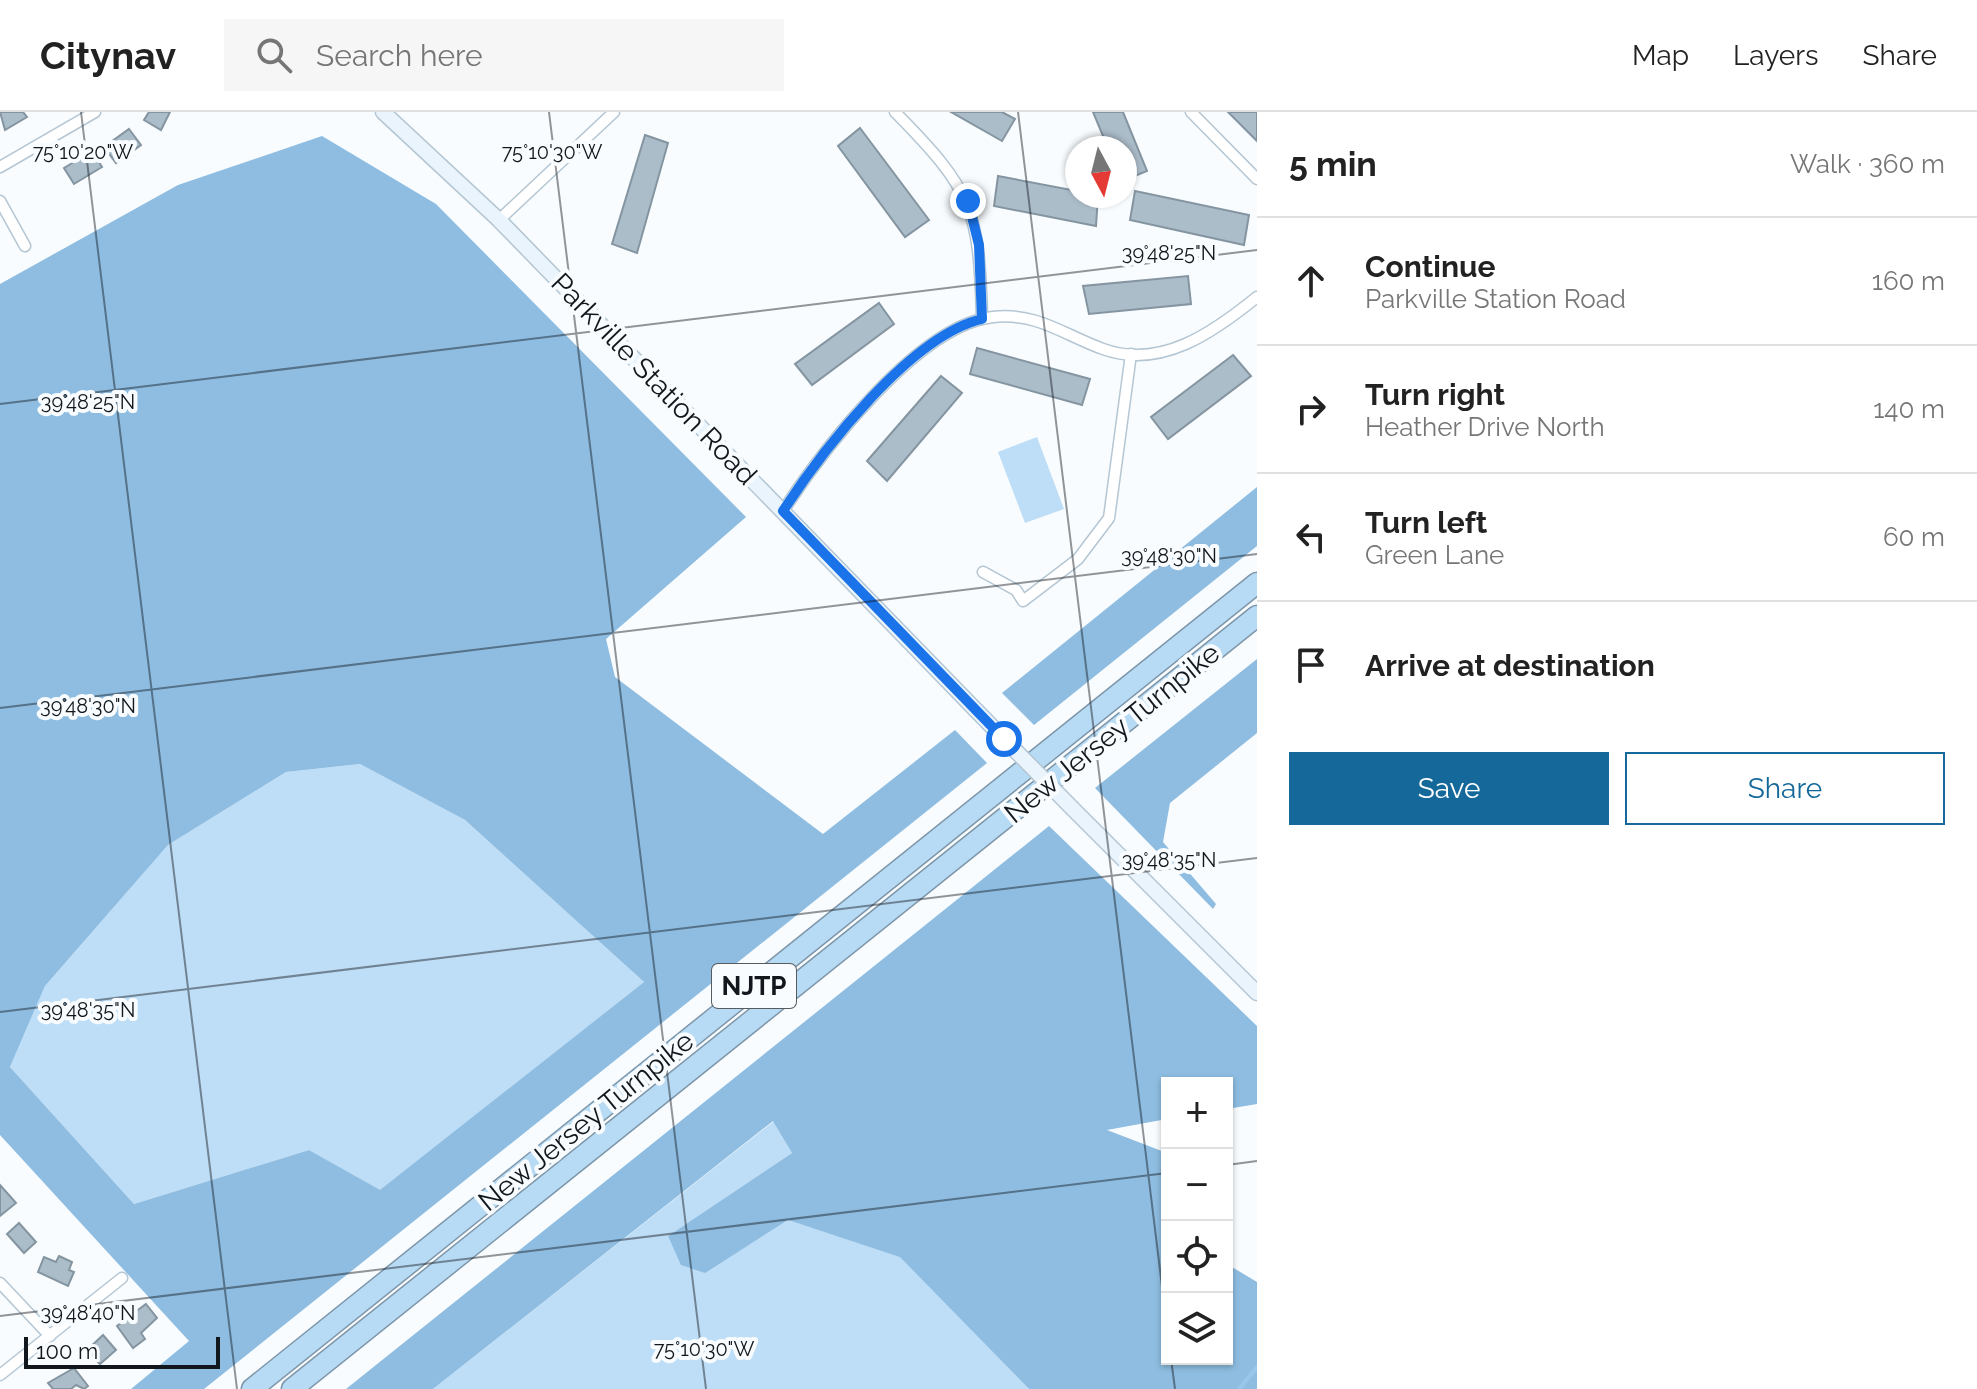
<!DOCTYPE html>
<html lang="en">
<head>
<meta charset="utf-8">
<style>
	body { margin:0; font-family:Raleway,sans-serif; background:#f6f6f6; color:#222 }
	.controls { position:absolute; right:24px; bottom:24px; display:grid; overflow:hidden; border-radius:0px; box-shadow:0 2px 6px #0004 }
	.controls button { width:72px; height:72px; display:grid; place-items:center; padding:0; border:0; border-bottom:2px solid #e0e0e0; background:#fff; color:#222; font:40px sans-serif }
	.compass { position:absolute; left:1065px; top:24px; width:72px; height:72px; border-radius:50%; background:#fff; box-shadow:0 2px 6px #0004; rotate:173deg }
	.scale { position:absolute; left:24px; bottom:20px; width:196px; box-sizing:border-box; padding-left:8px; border:4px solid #11171c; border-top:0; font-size:22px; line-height:28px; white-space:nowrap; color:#11171c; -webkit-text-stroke:6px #f8fcfe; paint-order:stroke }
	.stop { position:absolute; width:24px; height:24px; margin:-18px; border:6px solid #1a73e8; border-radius:50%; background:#fff }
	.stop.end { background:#1a73e8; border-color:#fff; box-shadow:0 2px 8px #0008 }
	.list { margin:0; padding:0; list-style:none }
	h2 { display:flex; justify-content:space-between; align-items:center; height:104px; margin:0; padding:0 32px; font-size:34px }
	h2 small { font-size:26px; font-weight:400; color:#767676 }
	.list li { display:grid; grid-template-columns:52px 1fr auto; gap:24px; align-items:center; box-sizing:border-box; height:128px; padding:0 32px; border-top:2px solid #e0e0e0 }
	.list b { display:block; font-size:30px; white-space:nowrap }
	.list p { margin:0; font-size:26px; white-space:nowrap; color:#767676 }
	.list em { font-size:26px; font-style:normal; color:#767676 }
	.actions { display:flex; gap:16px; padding:24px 32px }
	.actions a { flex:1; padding:18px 0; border:2px solid #15699a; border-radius:0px; text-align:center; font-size:28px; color:#15699a }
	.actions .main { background:#15699a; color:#fff }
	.icon { flex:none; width:44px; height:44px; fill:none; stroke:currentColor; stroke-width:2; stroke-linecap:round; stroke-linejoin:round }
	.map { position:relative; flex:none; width:1257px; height:1277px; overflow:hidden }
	header { display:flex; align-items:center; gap:48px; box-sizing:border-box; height:112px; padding:0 40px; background:#fff; border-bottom:2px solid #e0e0e0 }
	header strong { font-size:38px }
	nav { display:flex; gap:44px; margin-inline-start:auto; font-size:28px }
	.search { width:560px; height:72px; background:#f6f6f6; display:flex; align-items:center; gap:20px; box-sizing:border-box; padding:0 28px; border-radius:0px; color:#767676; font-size:30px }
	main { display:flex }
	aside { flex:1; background:#fff }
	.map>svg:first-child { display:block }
</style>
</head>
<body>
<header>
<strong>Citynav</strong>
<div class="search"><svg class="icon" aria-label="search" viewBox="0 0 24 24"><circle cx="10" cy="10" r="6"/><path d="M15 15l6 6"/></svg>Search here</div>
<nav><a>Map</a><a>Layers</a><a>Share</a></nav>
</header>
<main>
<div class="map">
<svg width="1257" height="1277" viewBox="0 0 1257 1277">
	<rect width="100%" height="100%" fill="#f8fcfe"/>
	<!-- green -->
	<g fill="#beddf6">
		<path d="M1037 325 1064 397 1025 411 998 340Z"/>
		<path d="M360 652 465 708 644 870 380 1079 309 1038 134 1092 10 955 45 874 168 733 286 660Z"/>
		<path d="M774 1009 792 1041 668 1124 705 1160 788 1108 900 1144 1029 1277H433Z"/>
	</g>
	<!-- forest -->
	<g fill="#8ebde1" fill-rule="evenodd">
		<path d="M322 24 436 92 746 405 606 527 615 565 823 722 955 618 987 651 204 1277H131L189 1229 0 1023V172L178 73ZM360 652 465 708 644 870 380 1078 309 1038 134 1092 10 955 45 874 168 733 286 660Z"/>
		<path d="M1257 375V434L1034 613 1002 581Z"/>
		<path d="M1257 547V621L1170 691 1163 730 1216 792 1213 797 1095 676Z"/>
		<path d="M1049 714 1257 914V992L1227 997V971H1167V1007L1107 1018 1167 1041V1247H1227V1152L1257 1170V1277H1029L900 1145 788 1108 705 1161 681 1153 668 1124 792 1041 773 1009 433 1277H346Z"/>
	</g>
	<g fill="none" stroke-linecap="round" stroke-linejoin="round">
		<!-- stream -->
		<path stroke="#98c7eb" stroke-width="4" d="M1239 1277 1257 1255"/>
	</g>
	<!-- building -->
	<g fill="#acbdca" stroke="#8495a1" stroke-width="2">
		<path d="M0 0H23L27 5 5 18Z"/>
		<path d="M149 0H170L161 18 144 8Z"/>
		<path d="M951 0H1002L1015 7 1002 29Z"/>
		<path d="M1093 0H1123L1147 59 1125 68V36H1108Z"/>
		<path d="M1228 0H1257V29Z"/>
		<path d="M860 16 929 108 905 125 838 34Z"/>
		<path d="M129 17 141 33 116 51 104 35Z"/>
		<path d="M645 23 668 31 637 141 612 132Z"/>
		<path d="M92 39 102 55 74 72 64 56Z"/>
		<path d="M998 64 1077 79V84H1098L1096 114 994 94Z"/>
		<path d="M1135 79 1249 103 1244 133 1130 108Z"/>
		<path d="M1188 164 1191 192 1089 202 1083 174Z"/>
		<path d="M879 191 894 212 812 273 795 252Z"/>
		<path d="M977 236 1090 267 1082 293 970 262Z"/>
		<path d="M1233 243 1251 264 1168 327 1151 305Z"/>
		<path d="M941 264 962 281 887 369 867 349Z"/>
		<path d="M0 1073 16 1091 0 1104Z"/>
		<path d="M19 1111 36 1130 24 1141 7 1122Z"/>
		<path d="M59 1144 72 1150 69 1158 74 1160 68 1174 38 1160 44 1145 56 1150Z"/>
		<path d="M146 1192 157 1206 141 1221 145 1227 133 1236 117 1214Z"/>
		<path d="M103 1223 116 1238 100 1252 87 1238Z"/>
		<path d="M74 1256 88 1274 84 1277 76 1273 71 1277H53L48 1271Z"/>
	</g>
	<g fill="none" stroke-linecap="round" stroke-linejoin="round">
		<!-- street casing -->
		<g stroke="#b4c6d3" stroke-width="13">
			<g id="street">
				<path d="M895 0C973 79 979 97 982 207"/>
				<path d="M1191 0 1257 67"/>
				<path d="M0 55 95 0"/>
				<path d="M0 89 25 134"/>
				<path d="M499 108 614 0"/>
				<path d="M783 399C822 339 918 213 993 205 1037 200 1064 223 1103 237 1161 258 1214 220 1257 185"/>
				<path d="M983 460 1016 478 1023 489 1078 447 1109 406 1131 242"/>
				<path d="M0 1171 50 1224"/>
				<path d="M0 1263 122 1166"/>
			</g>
		</g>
		<!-- secondary casing -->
		<g stroke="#b4c6d3" stroke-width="17">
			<g id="secondary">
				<path d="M383 0 499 108 1004 627"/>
				<path d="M1073 697 1257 881"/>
			</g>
		</g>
		<!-- highway casing -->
		<g stroke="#7e96a9" stroke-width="23">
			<g id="highway">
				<path d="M252 1277 1257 471"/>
				<path d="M292 1277 1257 504"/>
			</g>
		</g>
		<!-- street -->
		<use href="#street" stroke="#fff" stroke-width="10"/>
		<!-- secondary -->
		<use href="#secondary" stroke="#eaf4fc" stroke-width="14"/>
		<!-- highway -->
		<use href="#highway" stroke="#b8dbf5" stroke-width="20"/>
		<!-- secondary-bridge casing -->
		<g stroke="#b4c6d3" stroke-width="17" stroke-linecap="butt">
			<path id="secondary-bridge" d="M1004 627 1073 697"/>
		</g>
		<!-- secondary-bridge -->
		<use href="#secondary-bridge" stroke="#eaf4fc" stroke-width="14"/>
	</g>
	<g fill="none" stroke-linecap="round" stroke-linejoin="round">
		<!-- route -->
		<path stroke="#1a73e8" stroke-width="10" d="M968 89 979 133 982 207C910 224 822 339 783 399L1004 627"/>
	</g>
	<!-- ticks -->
	<path fill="none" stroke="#11171c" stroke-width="2" stroke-opacity="0.45" d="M81 0 237 1277M549 0 706 1277M1018 0 1167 1215M0 292 1257 138M0 596 1257 442M0 900 1257 746M1227 1053 1257 1049M0 1204 1167 1061M1171 1247 1175 1277"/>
	<g text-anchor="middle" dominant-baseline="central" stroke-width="8" stroke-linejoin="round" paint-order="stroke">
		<!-- shield labels -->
		<rect fill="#f8fcfe" stroke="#565c60" stroke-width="2" x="712" y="852" width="84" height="44" rx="6"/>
		<g font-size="26" font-weight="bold" fill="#11171c">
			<text x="754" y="874">NJTP</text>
		</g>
		<!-- street labels -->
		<g font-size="28" fill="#11171c" stroke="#f8fcfe">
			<text transform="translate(654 267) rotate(46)">Parkville Station Road</text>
			<text transform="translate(1112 621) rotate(-39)">New Jersey Turnpike</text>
			<text transform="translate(586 1009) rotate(-39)">New Jersey Turnpike</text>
		</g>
	</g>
	<g font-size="20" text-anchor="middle" fill="#11171c" stroke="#f8fcfe" stroke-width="8" stroke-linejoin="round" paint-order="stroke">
		<text x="83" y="47">75°10'20"W</text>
		<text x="552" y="47">75°10'30"W</text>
		<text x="1169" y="148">39°48'25"N</text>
		<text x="88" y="297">39°48'25"N</text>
		<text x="1169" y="451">39°48'30"N</text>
		<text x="88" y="601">39°48'30"N</text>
		<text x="1169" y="755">39°48'35"N</text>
		<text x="88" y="905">39°48'35"N</text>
		<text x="88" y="1208">39°48'40"N</text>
		<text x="704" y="1244">75°10'30"W</text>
	</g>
</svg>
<div class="controls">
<button>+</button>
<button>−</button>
<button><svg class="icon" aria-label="locate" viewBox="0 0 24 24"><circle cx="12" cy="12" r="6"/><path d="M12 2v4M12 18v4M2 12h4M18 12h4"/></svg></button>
<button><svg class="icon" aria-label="layers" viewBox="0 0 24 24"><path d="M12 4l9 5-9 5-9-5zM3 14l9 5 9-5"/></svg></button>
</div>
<svg class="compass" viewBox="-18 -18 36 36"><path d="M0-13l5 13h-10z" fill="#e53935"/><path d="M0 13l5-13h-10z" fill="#767676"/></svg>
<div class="scale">100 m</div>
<div class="stop" style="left:1004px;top:627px"></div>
<div class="stop end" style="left:968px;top:89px"></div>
</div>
<aside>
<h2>5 min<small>Walk · 360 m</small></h2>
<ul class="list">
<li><svg class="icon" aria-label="ahead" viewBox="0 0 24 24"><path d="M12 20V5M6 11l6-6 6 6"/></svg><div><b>Continue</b><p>Parkville Station Road</p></div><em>160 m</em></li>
<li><svg class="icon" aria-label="right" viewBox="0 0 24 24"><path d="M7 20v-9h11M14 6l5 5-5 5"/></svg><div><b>Turn right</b><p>Heather Drive North</p></div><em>140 m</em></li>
<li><svg class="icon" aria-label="left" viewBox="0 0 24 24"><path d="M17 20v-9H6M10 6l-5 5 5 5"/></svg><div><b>Turn left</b><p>Green Lane</p></div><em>60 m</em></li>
<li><svg class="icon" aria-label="arrive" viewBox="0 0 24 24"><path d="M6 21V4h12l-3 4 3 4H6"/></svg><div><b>Arrive at destination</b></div></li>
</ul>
<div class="actions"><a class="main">Save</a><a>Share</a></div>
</aside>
</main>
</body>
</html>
